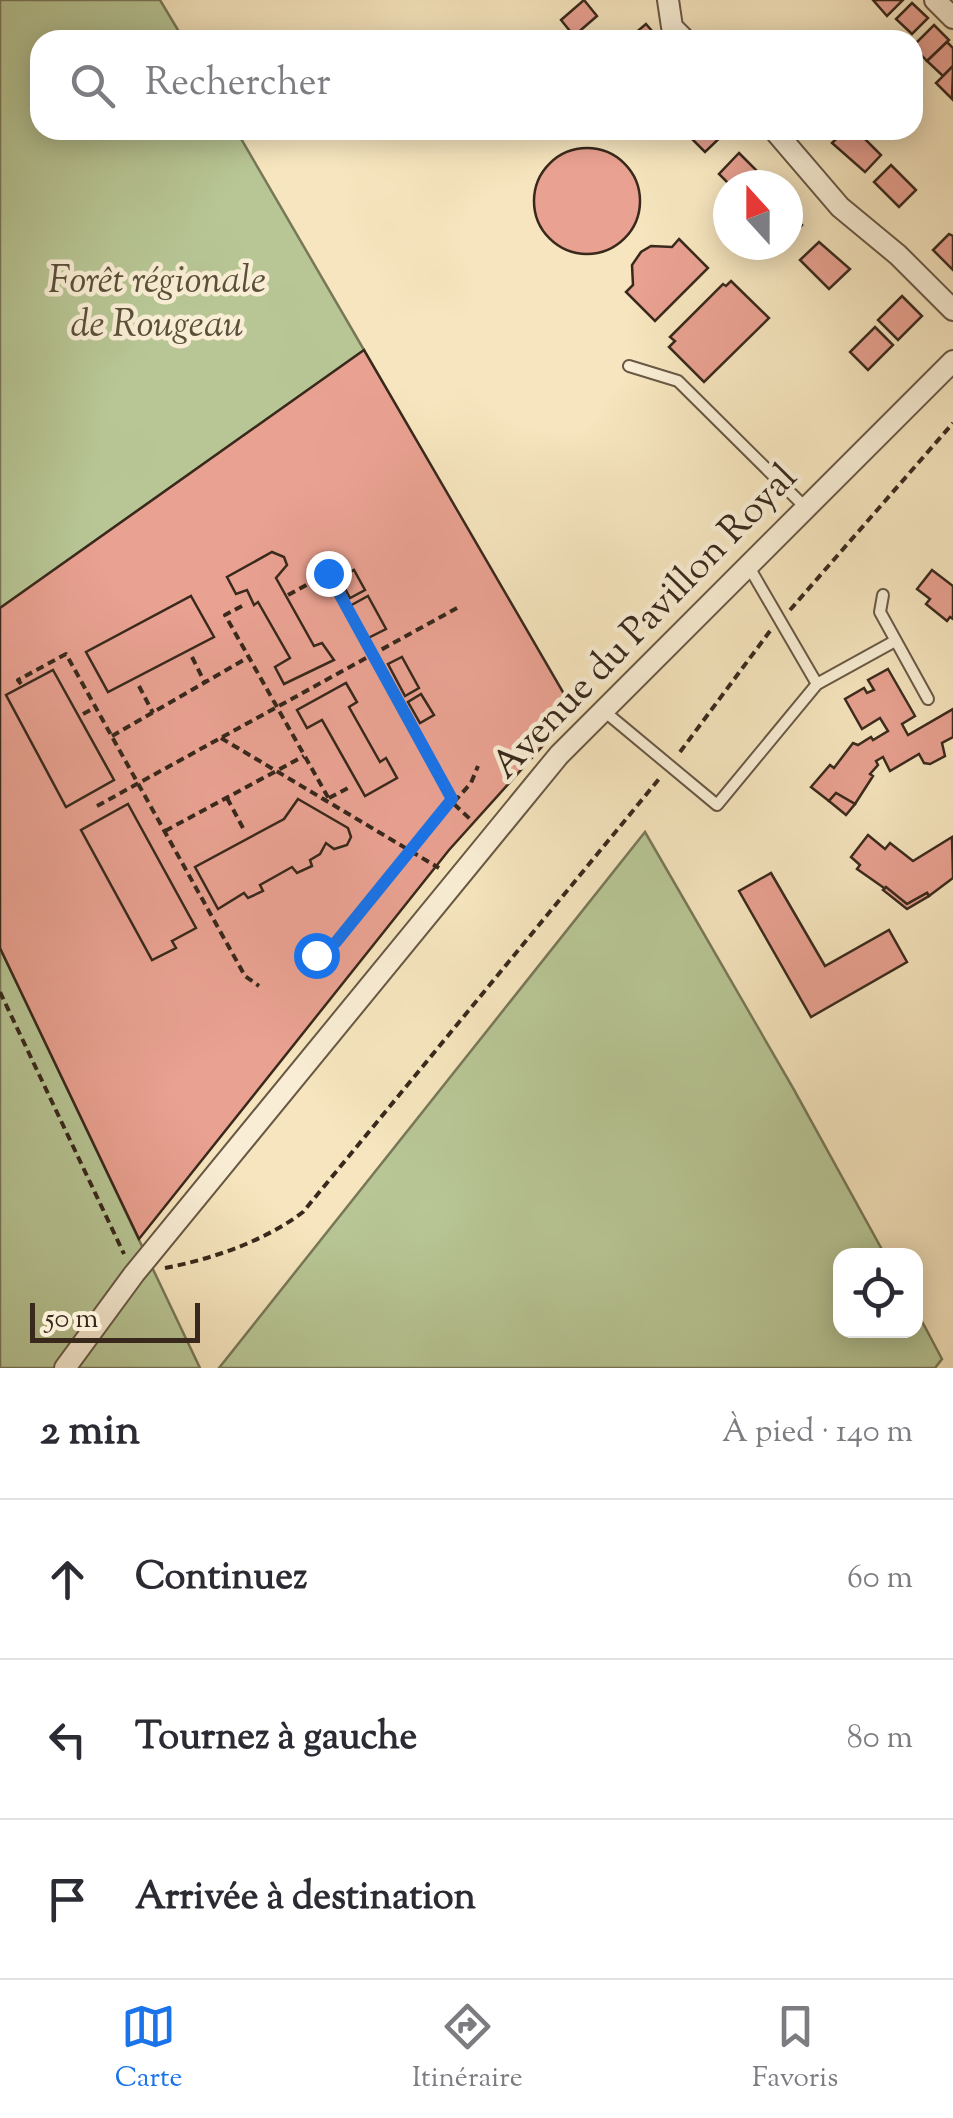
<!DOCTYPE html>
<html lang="fr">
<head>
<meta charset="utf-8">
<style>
	body { margin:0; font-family:"Sorts Mill Goudy",serif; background:#f2f2f3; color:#2b2b33 }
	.controls { position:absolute; right:30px; bottom:30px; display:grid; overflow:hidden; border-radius:20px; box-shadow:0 5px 25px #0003 }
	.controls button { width:90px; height:90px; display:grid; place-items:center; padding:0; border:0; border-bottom:2px solid #e1e1e2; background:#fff; color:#2b2b33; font:50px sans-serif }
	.compass { position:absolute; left:713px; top:170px; width:90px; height:90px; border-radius:50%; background:#fff; box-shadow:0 5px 25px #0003; rotate:339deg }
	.scale { position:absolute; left:30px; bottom:25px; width:170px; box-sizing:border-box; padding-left:10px; border:5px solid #39291c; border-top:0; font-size:28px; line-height:35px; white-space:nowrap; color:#39291c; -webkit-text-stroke:8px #f9eed5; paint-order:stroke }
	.stop { position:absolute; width:30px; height:30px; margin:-22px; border:8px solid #1a73e8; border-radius:50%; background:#fff }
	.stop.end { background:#1a73e8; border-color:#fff; box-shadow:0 2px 10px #0008 }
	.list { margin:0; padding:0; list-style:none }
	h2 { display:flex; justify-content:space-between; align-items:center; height:130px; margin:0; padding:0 40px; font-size:42px }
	h2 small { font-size:32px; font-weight:400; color:#7c7c81 }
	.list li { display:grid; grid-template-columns:65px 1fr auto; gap:30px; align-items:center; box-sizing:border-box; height:160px; padding:0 40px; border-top:2px solid #e1e1e2 }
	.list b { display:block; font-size:38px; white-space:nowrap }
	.list em { font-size:32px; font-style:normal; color:#7c7c81 }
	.icon { flex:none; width:55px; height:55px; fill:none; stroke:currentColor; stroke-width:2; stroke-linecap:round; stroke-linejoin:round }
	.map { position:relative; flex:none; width:953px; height:1368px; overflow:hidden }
	.search { position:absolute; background:#fff; box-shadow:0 5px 25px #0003; left:30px; right:30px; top:30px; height:110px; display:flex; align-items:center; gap:25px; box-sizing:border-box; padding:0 35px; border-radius:30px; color:#7c7c81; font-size:38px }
	.sheet { height:610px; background:#fff }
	nav { display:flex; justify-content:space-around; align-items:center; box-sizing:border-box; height:140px; border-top:2px solid #e1e1e2; background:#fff; font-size:28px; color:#7c7c81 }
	nav a { display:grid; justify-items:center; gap:5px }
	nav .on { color:#1a73e8 }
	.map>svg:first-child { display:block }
</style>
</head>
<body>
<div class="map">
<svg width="953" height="1368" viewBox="0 0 953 1368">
	<rect width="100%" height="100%" fill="#f6e5be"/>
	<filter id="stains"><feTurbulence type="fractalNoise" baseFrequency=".002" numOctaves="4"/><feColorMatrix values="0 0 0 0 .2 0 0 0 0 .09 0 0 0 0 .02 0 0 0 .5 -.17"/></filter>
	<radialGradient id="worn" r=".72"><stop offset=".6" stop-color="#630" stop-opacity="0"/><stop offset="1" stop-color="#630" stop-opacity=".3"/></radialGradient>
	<!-- green -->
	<g fill="#b8c695" stroke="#787858" stroke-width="2.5">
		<path d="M0 0H160L184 40H40V130H236L364 350 0 608Z"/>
		<path d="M645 832 793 1088 885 1255 840 1256V1330H916V1310L942 1359 935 1368H219Z"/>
		<path d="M0 948 200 1368H0Z"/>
	</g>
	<!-- building -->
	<g fill="#e9a191" stroke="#39291c" stroke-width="2.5">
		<path d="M584 0 597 16 574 36 561 20Z"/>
		<path d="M873 0H903L887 16Z"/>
		<path d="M912 3 928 18 912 34 896 19Z"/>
		<path d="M646 24 659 39 629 40 628 39Z"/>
		<path d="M934 25 949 40 927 61 913 46Z"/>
		<path d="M947 42 953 48V66L943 76 927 61Z"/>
		<path d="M952 67 953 69 952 99 936 83Z"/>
		<path d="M683 130H728L705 152Z"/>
		<path d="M845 130H856L881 155 865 172 832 143Z"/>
		<circle cx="587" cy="201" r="53"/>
		<path d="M739 153 771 185H730L719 174Z"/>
		<path d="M891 165 916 190 899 207 874 182Z"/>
		<path d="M788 212 802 225 788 240Z"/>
		<path d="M949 234 953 236V270L933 250Z"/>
		<path d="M679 239 708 268 655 321 626 292 633 285 632 265 641 252 651 246 672 247Z"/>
		<path d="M819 242 850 269 829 289 800 260Z"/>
		<path d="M731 281 769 318 704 382 669 347 675 341 670 337 723 284 726 286Z"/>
		<path d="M902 296 922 316 898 340 878 320Z"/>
		<path d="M875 327 893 345 868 370 850 352Z"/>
		<path d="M364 350 574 711 449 850 139 1239 0 948V608Z"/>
		<path d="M272 552 284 557 287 565 276 578 314 646 322 643 334 660 284 684 275 667 290 658 258 602 254 605 247 590 236 594 227 577Z"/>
		<path d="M354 570 365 590 350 598 339 577Z"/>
		<path d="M932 570 953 586V619L950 617 947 621 926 604 930 599 917 589Z"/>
		<path d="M191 596 214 637 108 692 86 652Z"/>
		<path d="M368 596 386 629 366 639 348 607Z"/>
		<path d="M402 657 419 688 405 696 388 664Z"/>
		<path d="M888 669 915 716 902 724 908 735 953 709V737L942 743 945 756 930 764 924 763 919 754 890 771 883 757 876 761 878 765 870 774 873 776 855 804 836 793 829 801 811 787 830 765 834 768 853 743 858 745 871 737 873 740 888 731 880 718 862 729 845 699 864 688 867 693 874 690 868 680Z"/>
		<path d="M53 670 114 780 66 807 6 695Z"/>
		<path d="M346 683 357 702 349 707 380 762 386 758 397 778 365 796 322 720 307 728 297 710Z"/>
		<path d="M421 694 434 715 420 723 408 702Z"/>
		<path d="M836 793 855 804 846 815 829 801Z"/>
		<path d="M298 799 348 828 351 837 347 845 334 849 326 843 320 854 310 860 312 866 297 873 292 867 260 885 263 891 248 898 244 893 218 909 195 867 284 819Z"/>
		<path d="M128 804 196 928 172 941 176 948 152 960 81 830Z"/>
		<path d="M868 835 885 849 890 843 913 861 952 837 953 878 929 896 927 893 907 904 857 869 860 865 851 857Z"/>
		<path d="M771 873 825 966 889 930 907 962 811 1017 739 891Z"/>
		<path d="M886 887 907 904 927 893 929 896 907 909 883 890Z"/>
	</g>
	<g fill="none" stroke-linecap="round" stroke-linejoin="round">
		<!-- service casing -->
		<g stroke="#685844" stroke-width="14">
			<g id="service">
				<path d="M629 366 678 381 806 508"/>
				<path d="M749 567 817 684"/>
				<path d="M883 595 880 612 928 699"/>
				<path d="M604 711 717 805 817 684 895 641"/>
			</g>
		</g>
		<!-- minor casing -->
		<g stroke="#685844" stroke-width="24">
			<g id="minor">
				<path d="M668 0 672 27 685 40"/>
				<path d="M935 0 953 18"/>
				<path d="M774 130 840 207 898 255 953 310"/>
				<path d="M65 1368 134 1274 559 755 953 361"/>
			</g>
		</g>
		<!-- path -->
		<g stroke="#39291c" stroke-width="4" stroke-dasharray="8 5" stroke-linecap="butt">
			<path d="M288 595 328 573 452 799 336 942 316 955"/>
			<path d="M242 606 225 615 329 799"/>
			<path d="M790 610 953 423"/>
			<path d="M192 657 205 683"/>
			<path d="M21 684 18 680 66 654 245 976 259 986"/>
			<path d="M139 686 153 713"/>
			<path d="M83 714 96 707"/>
			<path d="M112 736 249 657"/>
			<path d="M221 738 439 868"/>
			<path d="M680 752 770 631"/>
			<path d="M227 798 243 828"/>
			<path d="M329 798 352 786"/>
			<path d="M454 802 471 783 478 766"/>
			<path d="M454 804 470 819"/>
			<path d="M97 806 457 608"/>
			<path d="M165 831 304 756"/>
			<path d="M0 992 124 1254"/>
			<path d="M165 1268C212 1259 265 1241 303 1212L659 779"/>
		</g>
		<!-- service -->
		<use href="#service" stroke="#f9eed5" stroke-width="10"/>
		<!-- minor -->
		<use href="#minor" stroke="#f9eed5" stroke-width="20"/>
	</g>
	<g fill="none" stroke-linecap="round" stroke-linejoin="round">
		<!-- route -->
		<path stroke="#1a73e8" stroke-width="12" d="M316 955 336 942 452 799 328 573"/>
	</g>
	<g text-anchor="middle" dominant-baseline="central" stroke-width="9" stroke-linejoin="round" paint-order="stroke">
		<!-- park labels -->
		<g font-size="38" font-style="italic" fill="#59503a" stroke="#f9eed5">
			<text x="157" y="283">Forêt régionale<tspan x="157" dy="44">de Rougeau</tspan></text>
		</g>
		<!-- street labels -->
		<g font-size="38" fill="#39291c" stroke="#f9eed5">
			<text transform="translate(646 623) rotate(-46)">Avenue du Pavillon Royal</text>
		</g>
	</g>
	<rect width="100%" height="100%" filter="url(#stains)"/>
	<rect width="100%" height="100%" fill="url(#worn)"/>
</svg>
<div class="controls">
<button><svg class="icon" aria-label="locate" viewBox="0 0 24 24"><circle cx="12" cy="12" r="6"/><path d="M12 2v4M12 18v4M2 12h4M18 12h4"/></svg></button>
</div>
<svg class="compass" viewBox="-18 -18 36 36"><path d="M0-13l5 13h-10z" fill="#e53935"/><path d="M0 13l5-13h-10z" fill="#7c7c81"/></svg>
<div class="scale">50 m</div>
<div class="stop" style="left:316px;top:955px"></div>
<div class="stop end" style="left:328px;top:573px"></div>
<div class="search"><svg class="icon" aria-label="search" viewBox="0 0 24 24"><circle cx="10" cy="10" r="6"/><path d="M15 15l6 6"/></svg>Rechercher</div>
</div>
<section class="sheet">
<h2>2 min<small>À pied · 140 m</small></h2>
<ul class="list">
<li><svg class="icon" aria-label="ahead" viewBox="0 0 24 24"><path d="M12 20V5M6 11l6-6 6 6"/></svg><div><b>Continuez</b></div><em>60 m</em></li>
<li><svg class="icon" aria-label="left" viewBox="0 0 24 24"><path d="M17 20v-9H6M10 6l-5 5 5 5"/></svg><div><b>Tournez à gauche</b></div><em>80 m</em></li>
<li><svg class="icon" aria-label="arrive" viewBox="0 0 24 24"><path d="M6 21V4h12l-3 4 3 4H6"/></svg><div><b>Arrivée à destination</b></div></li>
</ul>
</section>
<nav>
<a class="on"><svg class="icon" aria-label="map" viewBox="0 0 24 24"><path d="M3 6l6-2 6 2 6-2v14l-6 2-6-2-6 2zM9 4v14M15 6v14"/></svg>Carte</a>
<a><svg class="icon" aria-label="directions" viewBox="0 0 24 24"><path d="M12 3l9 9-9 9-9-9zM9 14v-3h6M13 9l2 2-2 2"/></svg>Itinéraire</a>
<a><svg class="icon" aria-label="saved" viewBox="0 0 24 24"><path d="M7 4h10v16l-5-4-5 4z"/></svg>Favoris</a>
</nav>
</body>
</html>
